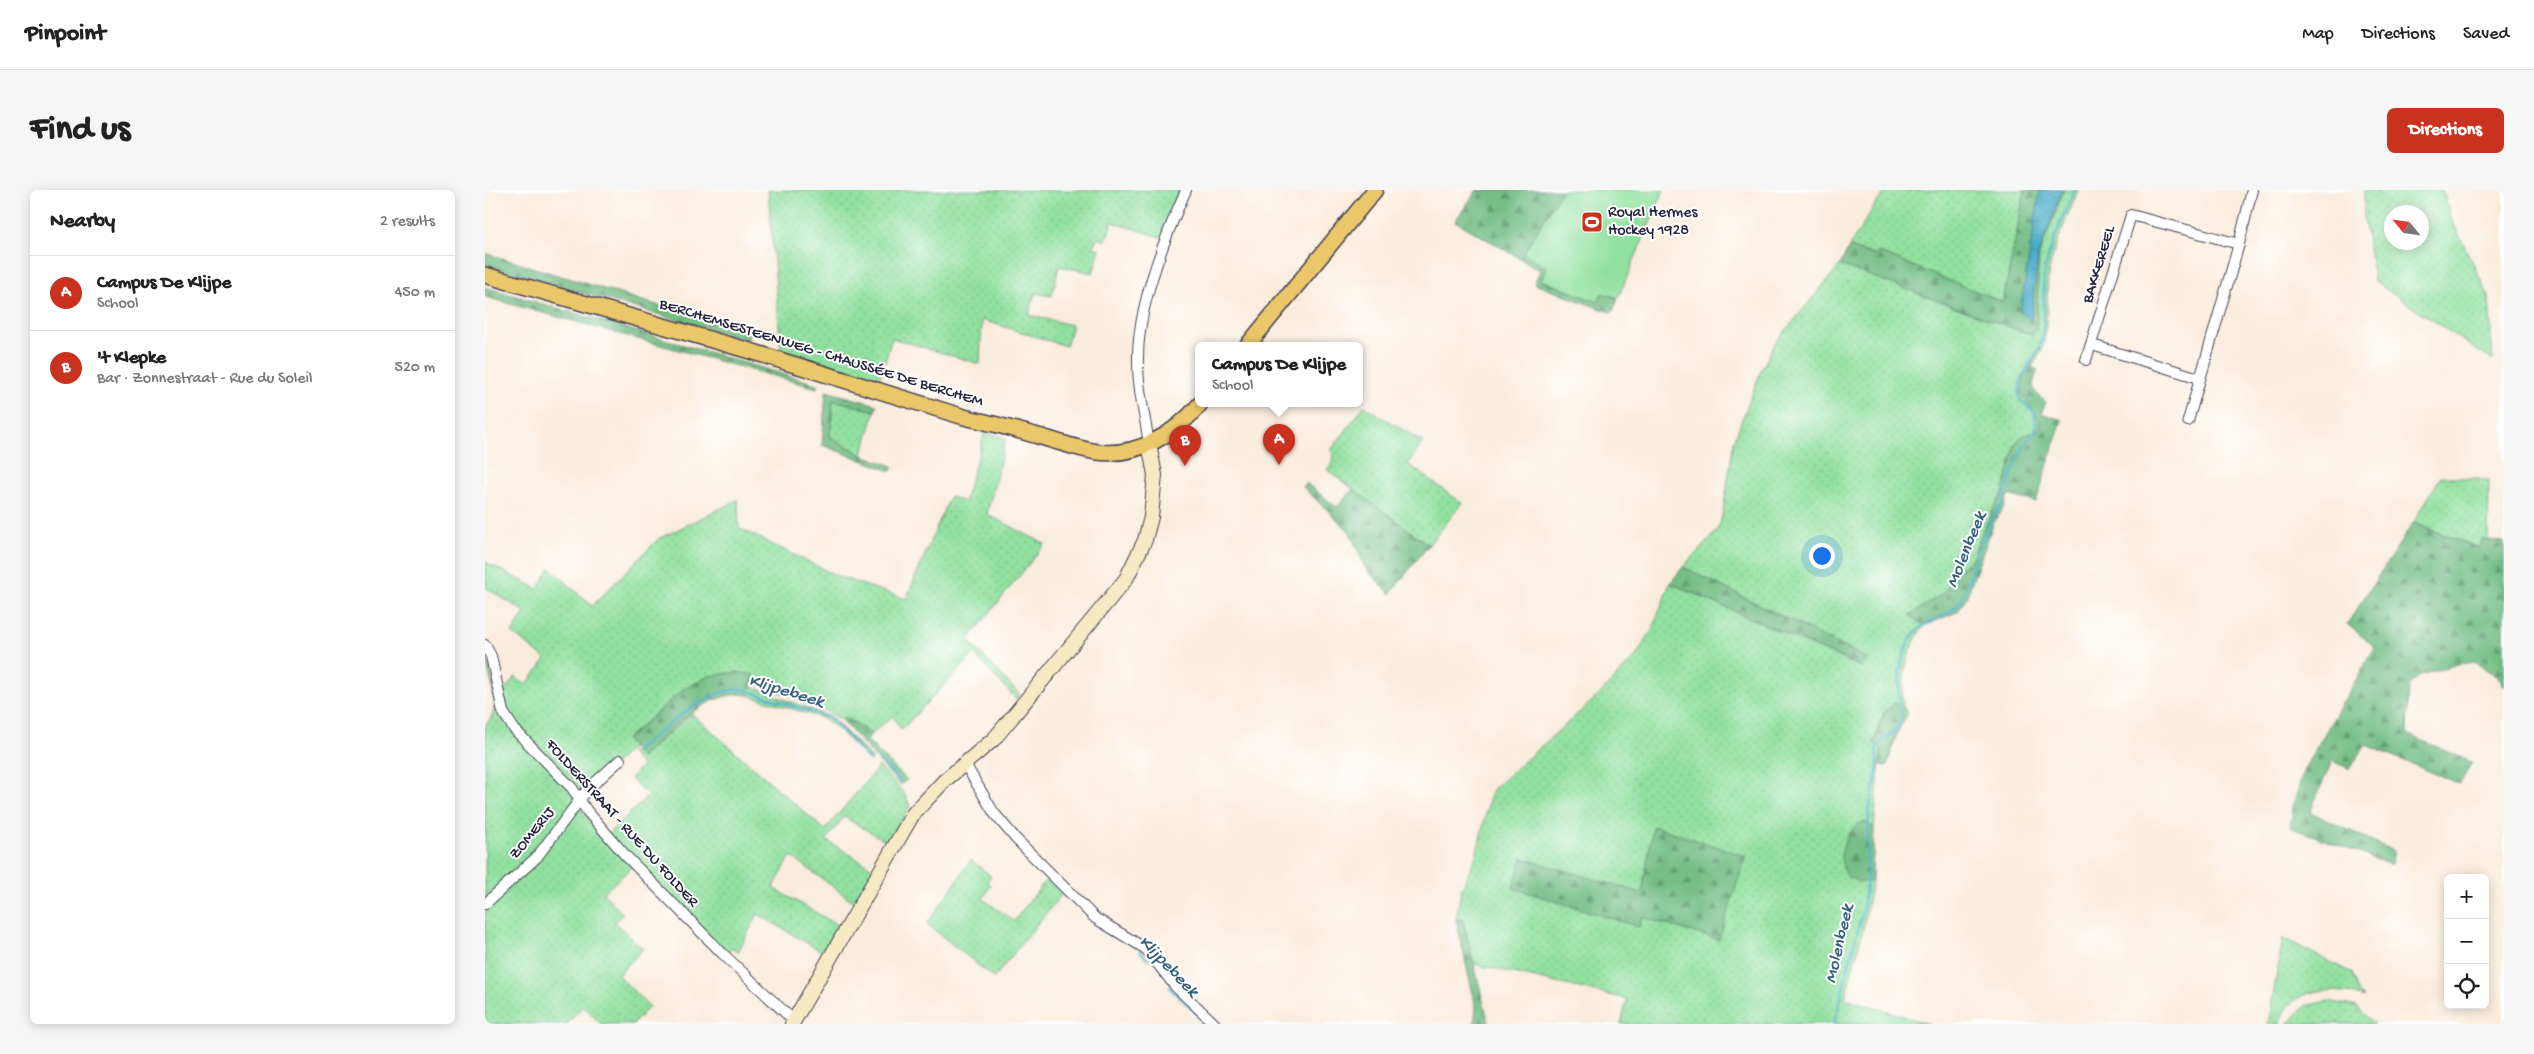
<!DOCTYPE html>
<html lang="en">
<head>
<meta charset="utf-8">
<style>
	body { margin:0; font-family:"Gochi Hand",sans-serif; background:#f6f6f6; color:#222 }
	.controls { position:absolute; right:15px; bottom:15px; display:grid; overflow:hidden; border-radius:8px; box-shadow:0 2px 12px #0003 }
	.controls button { width:45px; height:45px; display:grid; place-items:center; padding:0; border:0; border-bottom:1px solid #e0e0e0; background:#fff; color:#222; font:25px sans-serif }
	.compass { position:absolute; left:1899px; top:15px; width:45px; height:45px; border-radius:50%; background:#fff; box-shadow:0 2px 12px #0003; rotate:299deg }
	.you { position:absolute; left:1336px; top:365px; width:18px; height:18px; margin:-12px; border:4px solid #fff; border-radius:50%; background:#1a73e8; box-shadow:0 0 0 8px #1a73e833 }
	.badge { display:grid; place-items:center; width:32px; height:32px; border-radius:50%; background:#c8321e; color:#fff; font-size:16px; font-weight:700 }
	.pin { position:absolute; translate:-50% -41px; filter:drop-shadow(0 1px 2px #0008) }
	.pin::after { content:''; position:absolute; top:26px; width:18px; height:15px; background:inherit; clip-path:polygon(0 0,100% 0,50% 100%) }
	.popup { position:absolute; left:710px; top:152px; width:168px; height:65px; box-sizing:border-box; display:grid; place-content:center; border-radius:8px; background:#fff; filter:drop-shadow(0 1px 4px #0005); font-size:16px; white-space:nowrap; color:#767676 }
	.popup b { font-size:19px; color:#222 }
	.popup::after { content:''; position:absolute; left:50%; top:100%; margin-left:-10px; border:10px solid transparent; border-top-color:#fff }
	.list { margin:0; padding:0; list-style:none }
	h2 { display:flex; justify-content:space-between; align-items:center; height:65px; margin:0; padding:0 20px; font-size:21px }
	h2 small { font-size:16px; font-weight:400; color:#767676 }
	.list li { display:grid; grid-template-columns:32px 1fr auto; gap:15px; align-items:center; box-sizing:border-box; height:75px; padding:0 20px; border-top:1px solid #e0e0e0 }
	.list b { display:block; font-size:19px; white-space:nowrap }
	.list p { margin:0; font-size:16px; white-space:nowrap; color:#767676 }
	.list em { font-size:16px; font-style:normal; color:#767676 }
	.icon { flex:none; width:28px; height:28px; fill:none; stroke:currentColor; stroke-width:2; stroke-linecap:round; stroke-linejoin:round }
	.map { position:relative; flex:none; width:2019px; height:834px; overflow:hidden; border-radius:8px }
	header { display:flex; align-items:center; gap:30px; box-sizing:border-box; height:70px; padding:0 25px; background:#fff; border-bottom:1px solid #e0e0e0 }
	header strong { font-size:24px }
	nav { display:flex; gap:28px; margin-inline-start:auto; font-size:18px }
	.intro { display:flex; align-items:center; justify-content:space-between; box-sizing:border-box; height:120px; padding:0 30px }
	h1 { margin:0; font-size:35px }
	.button { padding:12px 22px; border-radius:8px; background:#c8321e; color:#fff; font-size:18px; font-weight:700 }
	main { display:flex; gap:30px; padding:0 30px }
	aside { flex:1; background:#fff; border-radius:8px; box-shadow:0 2px 12px #0003 }
	.map>svg:first-child { display:block }
</style>
</head>
<body>
<header>
<strong>Pinpoint</strong>
<nav><a>Map</a><a>Directions</a><a>Saved</a></nav>
</header>
<div class="intro"><h1>Find us</h1><a class="button">Directions</a></div>
<main>
<aside>
<h2>Nearby<small>2 results</small></h2>
<ul class="list">
<li><span class="badge">A</span><div><b>Campus De Klijpe</b><p>School</p></div><em>450 m</em></li>
<li><span class="badge">B</span><div><b>'t Klepke</b><p>Bar · Zonnestraat - Rue du Soleil</p></div><em>520 m</em></li>
</ul>
</aside>
<div class="map">
<svg width="2019" height="834" viewBox="0 0 2019 834">
	<defs>
		<pattern id="green-dots" width="8" height="8" patternUnits="userSpaceOnUse" patternTransform="scale(1.25)"><rect width="8" height="8" fill="#90e09f"/><path d="M2 2h.1M6 6h.1" fill="none" stroke="#7cc08a" stroke-width="1.8" stroke-linecap="round"/></pattern>
		<pattern id="forest-firs" width="22" height="20" patternUnits="userSpaceOnUse" patternTransform="scale(1.25)"><rect width="22" height="20" fill="#74be86"/><path d="M5 1l3.5 6h-7zM16 11l3.5 6h-7z" fill="#5f9a6f"/></pattern>
		<pattern id="water-ripples" width="26" height="14" patternUnits="userSpaceOnUse" patternTransform="scale(1.25)"><rect width="26" height="14" fill="#48acc7"/><path d="M2 4q2-2 4 0t4 0M15 11q2-2 4 0t4 0" fill="none" stroke="#3c8ca3"/></pattern>
	</defs>
	<rect width="100%" height="100%" fill="#fff"/>
	<filter id="ink" filterUnits="userSpaceOnUse"><feTurbulence type="fractalNoise" baseFrequency=".02" numOctaves="2"/><feDisplacementMap in="SourceGraphic" scale="10" xChannelSelector="R" yChannelSelector="G"/><feConvolveMatrix kernelMatrix="1 2 1 2 8 2 1 2 1" color-interpolation-filters="sRGB"/></filter>
	<filter id="wash" filterUnits="userSpaceOnUse"><feTurbulence type="fractalNoise" baseFrequency=".0096" numOctaves="4" result="noise"/><feDisplacementMap in="SourceGraphic" scale="20" xChannelSelector="R" yChannelSelector="G"/><feGaussianBlur stdDeviation="1.12" result="paint"/><feColorMatrix in="noise" values="0 0 0 0 0 0 0 0 0 0 0 0 0 0 0 0 0 1.4 0 .05"/><feComposite in="paint" operator="in"/></filter>
	<g filter="url(#wash)">
		<rect width="100%" height="100%" fill="#f9ecdc"/>
		<!-- green -->
		<g fill="url(#green-dots)" stroke="#59816d" fill-rule="evenodd">
			<path d="M283 0H697L678 48 627 32 621 51 612 48 608 57 615 59 608 83 574 76 567 106 550 103 544 125 587 135 581 156 497 130 495 174 407 148 395 189 296 160Z"/>
			<path d="M1402 0H1540L1518 113 1393 62 1392 66 1364 57 1392 12Z"/>
			<path d="M1579 0H1593C1583 28 1567 58 1563 87 1561 112 1564 136 1557 160L1553 159 1541 180 1536 203 1556 232 1554 241 1546 242 1531 253 1518 302 1498 340 1486 370 1476 378 1457 404 1425 425 1439 436C1422 458 1416 488 1418 516 1396 510 1395 536 1389 553L1396 559 1389 638 1379 632 1375 692 1387 691 1378 739 1360 808 1444 834H1136L1142 809 989 774 978 730H971L976 700 991 666 1005 606 1010 597 1113 506 1151 466 1167 440 1185 393 1376 477 1383 469 1198 377 1233 340 1238 322 1249 250 1276 181 1290 153 1355 75 1547 145 1554 65ZM1037 669 1157 703 1234 750 1156 727 1154 737Z"/>
			<path d="M1879 0H1958L1965 26 2004 107 2008 171 1889 91 1879 27ZM1906 22H1936V52H1906Z"/>
			<path d="M348 210 390 221 377 265 345 247Z"/>
			<path d="M879 216 938 252 923 274 977 313 944 355 842 280C848 272 851 269 846 260Z"/>
			<path d="M500 242 521 248 502 324 560 354 483 450 535 505 531 509 489 464 416 540 408 526 386 544 361 527 357 530 331 515 266 492 268 485 199 499 141 549 147 558 97 603 24 528 15 501H19L30 487 41 495 61 469 27 443 40 422 0 397V372L53 399 65 378 107 416 173 349 253 310 254 338 352 386 421 409 465 306 479 312Z"/>
			<path d="M1956 286 2004 290 2003 350H1996L1995 358 1928 333Z"/>
			<path d="M0 459 12 509V519L89 605V612L59 656 0 712V535C21 518 0 483 0 459Z"/>
			<path d="M265 496 346 527 388 569 385 572 354 540 337 528 263 505Z"/>
			<path d="M207 524 340 640 394 576 419 603 425 616 404 653 359 627 341 650 389 679 370 713 306 666 288 698 356 737 341 764 273 724 253 762 246 758 241 766 123 644 163 606 145 588 157 576 146 563 149 561 156 567Z"/>
			<path d="M94 618 148 676 118 703 138 724 129 732 158 759 133 785 164 817 148 834H116L98 816 82 834H0V717Z"/>
			<path d="M486 670 506 686 502 692 506 695 498 709 529 731 565 685 580 700 509 788 442 734Z"/>
			<path d="M1798 748 1867 783 1872 799 1879 808C1847 796 1806 795 1794 834H1783Z"/>
			<path d="M1843 811 1872 817 1889 834H1803L1820 816Z"/>
		</g>
		<!-- forest -->
		<g fill="url(#forest-firs)" stroke="#4b7060">
			<path d="M992 0H1077L1039 63 1062 78 1056 91 1113 112 1117 103 1133 109 1127 123 1049 94 1055 80 970 31Z"/>
			<path d="M1540 0H1579L1554 65 1552 129 1551 140 1547 145 1355 75 1364 57 1391 66 1393 62 1518 112Z"/>
			<path d="M0 63 264 143 263 150 0 75Z"/>
			<path d="M0 97 332 194V198L0 107Z"/>
			<path d="M1553 159 1557 160 1547 177 1553 180C1546 198 1545 199 1561 212L1556 223 1577 230 1551 312 1523 305 1519 317 1509 332 1482 406 1475 418 1472 422 1439 436 1425 425 1457 404 1476 378 1485 373 1498 340 1518 302 1531 253 1537 246 1554 241 1556 232 1536 203 1541 180Z"/>
			<path d="M341 201 392 215 390 221 348 210 345 247 377 265 408 276 406 281 337 255Z"/>
			<path d="M821 293 852 317 868 299 944 355 905 404 880 378 865 342 818 297Z"/>
			<path d="M1928 333 1994 358 1996 350 2019 352V496L2013 487 1990 472 1973 474 1936 485 1924 496 1922 544 1987 572 1975 594 1881 555 1865 579 1847 571 1825 622 1909 661 1906 675 1805 637 1809 612 1819 579 1890 457 1862 434Z"/>
			<path d="M1198 377 1383 469 1377 477 1185 393Z"/>
			<path d="M252 482 269 485 263 505C221 499 185 542 156 568L141 550 199 499 224 486Z"/>
			<path d="M1410 513 1418 516 1423 523 1412 543 1402 576 1396 575V559L1389 553 1400 521Z"/>
			<path d="M360 527 386 544 382 550 422 590 415 595 357 530Z"/>
			<path d="M1379 632 1389 638 1387 691 1375 692 1362 687C1360 681 1356 673 1356 667 1357 655 1366 634 1379 632Z"/>
			<path d="M1168 636 1261 666 1234 750 1157 727 1154 737 1028 698 1037 668 1157 703Z"/>
			<path d="M971 730H978L1004 834H989L991 818Z"/>
		</g>
		<!-- pitch -->
		<path fill="#90e09f" stroke="#59816d" d="M1077 0H1179L1133 108 1117 103 1113 112 1056 90 1062 78 1039 63Z"/>
		<!-- water -->
		<path fill="url(#water-ripples)" stroke="#356781" d="M1555 0H1577L1553 66 1546 130 1535 121Z"/>
		<g fill="none" stroke-linecap="round" stroke-linejoin="round">
			<!-- stream -->
			<g stroke="#48acc7" stroke-width="2.5">
				<path d="M151 561C182 538 217 499 258 499L345 528 385 569"/>
				<path d="M394 569 417 593"/>
				<path d="M613 735 634 748"/>
				<path d="M655 761 663 770"/>
				<path d="M685 798 723 834"/>
				<path d="M1349 834 1378 720 1382 688 1384 621 1393 577 1391 559C1397 547 1412 545 1416 532 1418 524 1414 514 1414 505 1413 487 1417 462 1427 446 1440 428 1469 427 1477 408 1487 384 1493 359 1503 336 1507 328 1513 321 1517 313 1529 280 1530 267 1552 238L1549 222 1536 211C1528 191 1549 172 1555 155 1562 133 1557 109 1559 87 1563 57 1579 28 1589 0"/>
			</g>
		</g>
	</g>
	<g filter="url(#ink)">
		<g fill="none" stroke-linecap="round" stroke-linejoin="round">
			<!-- street casing -->
			<g stroke="#424053" stroke-width="12">
				<g id="street">
					<path d="M1607 155 1714 188"/>
					<path d="M1601 170 1646 25 1754 54"/>
					<path d="M1703 231 1754 54 1767 0"/>
					<path d="M664 254C660 226 652 196 653 167 653 115 680 47 701 0"/>
					<path d="M0 455 6 466 18 522 29 539 87 598 102 621 140 665 238 764 309 831"/>
					<path d="M480 574 509 623 531 649 610 728 661 759 690 796 730 834"/>
					<path d="M0 714 52 667 102 600 135 570"/>
				</g>
			</g>
			<!-- secondary casing -->
			<g stroke="#424053" stroke-width="16">
				<path id="secondary" d="M307 834 428 624 459 591 509 549 641 389 660 350 666 327 670 285 664 254"/>
			</g>
			<!-- primary casing -->
			<g stroke="#424053" stroke-width="18">
				<g id="primary">
					<path d="M0 85 262 160 479 227C506 233 533 240 560 248 577 253 594 259 612 262 653 267 690 244 715 214"/>
					<path d="M762 156 890 0"/>
				</g>
			</g>
			<!-- street -->
			<use href="#street" stroke="#fff" stroke-width="10"/>
			<!-- secondary -->
			<use href="#secondary" stroke="#f7e9c3" stroke-width="14"/>
			<!-- primary -->
			<use href="#primary" stroke="#eac769" stroke-width="15"/>
		</g>
	</g>
	<!-- icons -->
	<defs>
		<g id="stadium-square" transform="scale(1.125)"><rect x="-9" y="-9" width="18" height="18" rx="4" fill="#c8321e" stroke="#fff"/><path d="M0-5a6.5 5 0 1 0 0 10a6.5 5 0 1 0 0-10ZM-3.5-1.8h7v3.6h-7Z" fill="#fff"/></g>
	</defs>
	<g fill-rule="evenodd">
		<use href="#stadium-square" x="1107" y="32"/>
	</g>
	<g text-anchor="middle" dominant-baseline="central" stroke-width="4" stroke-linejoin="round" paint-order="stroke">
		<!-- poi labels -->
		<g font-size="16" fill="#22223b" stroke="#fff" text-anchor="start">
			<text x="1123" y="23">Royal Hermes<tspan x="1123" dy="18">Hockey 1928</tspan></text>
		</g>
		<!-- street labels -->
		<g font-size="16" fill="#22223b" stroke="#fff">
			<text transform="translate(1615 75) rotate(-73)">BAKKEREEL</text>
			<text transform="translate(336 164) rotate(17)">BERCHEMSESTEENWEG - CHAUSSÉE DE BERCHEM</text>
			<text transform="translate(136 634) rotate(48)">FOLDERSTRAAT - RUE DU FOLDER</text>
			<text transform="translate(48 644) rotate(-51)">ZOMERIJ</text>
		</g>
		<!-- water labels -->
		<g font-size="18" font-style="italic" fill="#33607a" stroke="#fff">
			<text transform="translate(1482 360) rotate(-68)">Molenbeek</text>
			<text transform="translate(301 502) rotate(17)">Klijpebeek</text>
			<text transform="translate(1355 754) rotate(-77)">Molenbeek</text>
			<text transform="translate(683 777) rotate(46)">Klijpebeek</text>
		</g>
	</g>
</svg>
<div class="controls">
<button>+</button>
<button>−</button>
<button><svg class="icon" aria-label="locate" viewBox="0 0 24 24"><circle cx="12" cy="12" r="6"/><path d="M12 2v4M12 18v4M2 12h4M18 12h4"/></svg></button>
</div>
<svg class="compass" viewBox="-18 -18 36 36"><path d="M0-13l5 13h-10z" fill="#e53935"/><path d="M0 13l5-13h-10z" fill="#767676"/></svg>
<div class="you"></div>
<div class="pin badge" style="left:794px;top:275px">A</div>
<div class="popup"><b>Campus De Klijpe</b>School</div>
<div class="pin badge" style="left:700px;top:276px">B</div>
</div>
</main>
</body>
</html>
